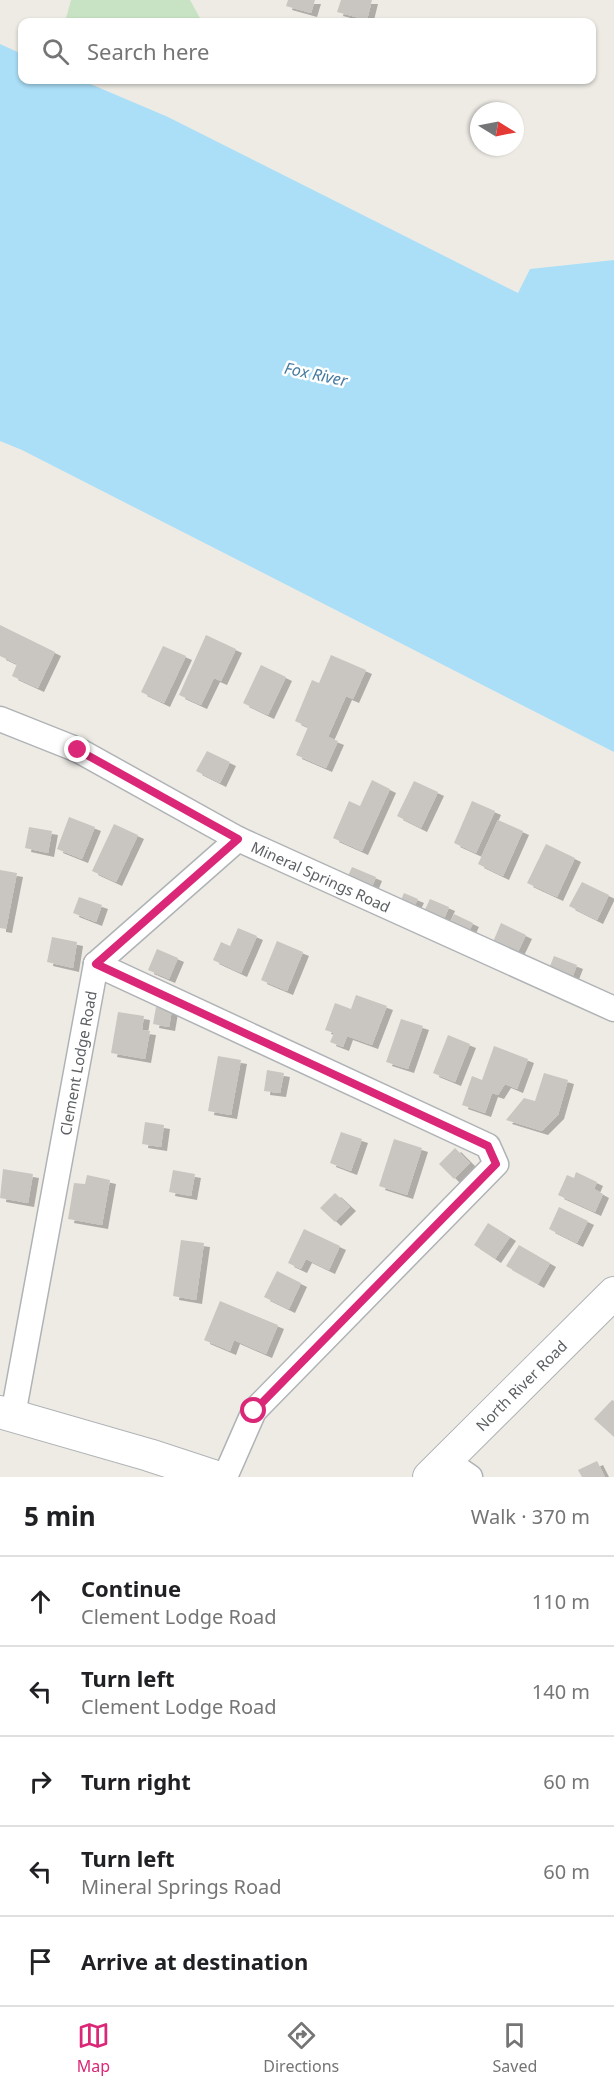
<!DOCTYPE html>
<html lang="en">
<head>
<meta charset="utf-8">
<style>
	body { margin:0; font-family:"Noto Sans",sans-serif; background:#f6f6f6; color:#202124 }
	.compass { position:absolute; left:470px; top:102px; width:54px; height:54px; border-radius:50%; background:#fff; box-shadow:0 2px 4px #0004; rotate:100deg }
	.stop { position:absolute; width:18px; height:18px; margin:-14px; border:4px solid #db2777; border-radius:50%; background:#fff }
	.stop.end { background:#db2777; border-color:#fff; box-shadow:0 2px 6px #0008 }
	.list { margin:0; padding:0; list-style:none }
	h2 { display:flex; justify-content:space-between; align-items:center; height:78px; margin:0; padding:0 24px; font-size:26px }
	h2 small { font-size:20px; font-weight:400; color:#757577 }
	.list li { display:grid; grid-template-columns:39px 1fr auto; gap:18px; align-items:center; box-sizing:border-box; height:90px; padding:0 24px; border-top:2px solid #e0e0e0 }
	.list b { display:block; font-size:22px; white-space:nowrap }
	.list p { margin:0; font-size:20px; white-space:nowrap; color:#757577 }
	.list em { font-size:20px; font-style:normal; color:#757577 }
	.icon { flex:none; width:33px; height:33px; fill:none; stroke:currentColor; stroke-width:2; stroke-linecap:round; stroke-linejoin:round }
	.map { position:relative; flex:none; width:614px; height:1477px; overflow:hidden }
	.search { position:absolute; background:#fff; box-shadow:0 2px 4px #0004; left:18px; right:18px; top:18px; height:66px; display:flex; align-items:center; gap:15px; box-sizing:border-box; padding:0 21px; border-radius:12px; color:#757577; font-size:22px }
	.sheet { height:528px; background:#fff }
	nav { display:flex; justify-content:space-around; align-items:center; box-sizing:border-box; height:84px; border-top:2px solid #e0e0e0; background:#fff; font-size:16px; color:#757577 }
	nav a { display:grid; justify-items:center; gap:3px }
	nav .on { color:#db2777 }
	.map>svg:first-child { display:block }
</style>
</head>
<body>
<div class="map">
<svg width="614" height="1477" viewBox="0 0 614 1477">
	<defs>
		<filter id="shadow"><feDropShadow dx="6" dy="4" stdDeviation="0" flood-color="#0004"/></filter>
	</defs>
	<rect width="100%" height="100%" fill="#eeebe5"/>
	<!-- green -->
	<path fill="#c7e3c3" d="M71 0H190L201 20 200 22H65Z"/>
	<!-- water -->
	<path fill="#abdff8" d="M0 44 22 54V80H81L168 117 518 293 530 269 614 260V752L22 450 0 441Z"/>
	<!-- building -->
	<g fill="#c9c6c1" filter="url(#shadow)">
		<path d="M288 0H315L311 13 286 6Z"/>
		<path d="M341 0H372L367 20 337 12Z"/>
		<path d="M0 625 55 652 38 688 12 676 17 664 0 656Z"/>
		<path d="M206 635 236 649 221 681 214 678 201 705 179 695Z"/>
		<path d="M163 646 186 656 164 703 141 692Z"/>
		<path d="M331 655 366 670 353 699 346 696 328 737 338 741 326 768 296 755 308 727 295 721 312 680 319 683Z"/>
		<path d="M261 665 286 677 268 715 243 703Z"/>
		<path d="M207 751 230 762 220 783 196 771Z"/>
		<path d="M372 780 390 789 362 851 333 838 349 801 360 806Z"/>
		<path d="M414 781 438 792 421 828 397 816Z"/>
		<path d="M472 801 495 811 476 853 454 843Z"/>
		<path d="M69 817 95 827 82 859 57 849Z"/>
		<path d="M498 820 523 831 503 876 478 864Z"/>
		<path d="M114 824 138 835 116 882 92 871Z"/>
		<path d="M29 827 52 831 48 853 25 848Z"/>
		<path d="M546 844 575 858 557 897 527 883Z"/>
		<path d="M352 867 376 877 369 894 345 883Z"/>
		<path d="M0 870 17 873 6 929 0 928Z"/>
		<path d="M582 882 609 895 597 920 569 906Z"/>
		<path d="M404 893 418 899 411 913 398 907Z"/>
		<path d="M79 897 102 905 96 922 73 913Z"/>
		<path d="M430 899 449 907 440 929 420 920Z"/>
		<path d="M454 914 473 923 465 940 446 931Z"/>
		<path d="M501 923 526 935 514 960 490 949Z"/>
		<path d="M238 928 257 936 241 973 213 960 221 942 230 946Z"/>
		<path d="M52 937 77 942 73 968 47 962Z"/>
		<path d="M277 941 303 952 287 991 261 980Z"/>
		<path d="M157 949 178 958 169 979 148 970Z"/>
		<path d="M554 956 577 965 569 986 546 976Z"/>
		<path d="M356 995 387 1006 372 1045 347 1036 343 1047 330 1042 334 1033 325 1030 335 1003 351 1009Z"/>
		<path d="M156 1007 172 1010 169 1027 153 1024Z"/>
		<path d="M118 1012 144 1016 142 1030 150 1031 145 1059 111 1053Z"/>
		<path d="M401 1019 423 1026 408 1069 386 1062Z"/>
		<path d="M448 1035 470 1044 455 1082 433 1073Z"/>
		<path d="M494 1046 528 1059 517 1089 505 1084 498 1095 492 1093 485 1113 462 1105 472 1076 482 1080Z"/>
		<path d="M218 1056 241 1060 231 1115 208 1111Z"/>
		<path d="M267 1070 284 1073 280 1093 264 1091Z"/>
		<path d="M544 1073 568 1080 558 1115 542 1131 506 1120 524 1098 535 1101Z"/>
		<path d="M145 1122 164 1125 161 1147 142 1144Z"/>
		<path d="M341 1132 362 1139 351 1171 330 1163Z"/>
		<path d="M394 1139 422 1148 407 1195 379 1186Z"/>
		<path d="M455 1148 470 1163 454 1179 439 1164Z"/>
		<path d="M3 1169 33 1174 28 1203 0 1198Z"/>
		<path d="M173 1170 195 1174 191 1196 169 1192Z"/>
		<path d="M576 1172 597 1182 594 1189 603 1194 595 1212 558 1195 567 1175 574 1178Z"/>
		<path d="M87 1175 110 1180 102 1225 68 1219 74 1183 85 1184Z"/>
		<path d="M335 1193 350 1207 335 1222 320 1208Z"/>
		<path d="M559 1207 588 1221 577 1243 549 1229Z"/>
		<path d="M488 1223 510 1237 495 1259 474 1245Z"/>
		<path d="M304 1229 340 1246 329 1270 306 1259 301 1269 288 1263Z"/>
		<path d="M181 1240 204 1243 196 1300 173 1296Z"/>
		<path d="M519 1245 550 1263 538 1284 506 1266Z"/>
		<path d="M277 1271 301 1283 289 1309 264 1297Z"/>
		<path d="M220 1301 278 1325 266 1354 234 1340 230 1351 204 1340Z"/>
		<path d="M612 1400 614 1401V1437L594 1419Z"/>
		<path d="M597 1461 605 1477H582L578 1470Z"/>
	</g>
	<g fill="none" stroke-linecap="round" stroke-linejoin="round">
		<!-- minor casing -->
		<g stroke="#b0b3b6" stroke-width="27">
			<g id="minor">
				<path id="s1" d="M0 719 78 750 238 839 614 1009"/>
				<path d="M96 964 488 1146 496 1164 254 1411 225 1477"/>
				<path d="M96 964 238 839"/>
				<path id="s2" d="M13 1415 96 964"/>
				<path d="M447 1461 470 1477"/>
			</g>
		</g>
		<!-- tertiary casing -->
		<g stroke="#b0b3b6" stroke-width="34">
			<g id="tertiary">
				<path d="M0 1412 149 1455 216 1477"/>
				<path id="s3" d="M429 1477 614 1293"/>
			</g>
		</g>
		<!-- minor -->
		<use href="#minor" stroke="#fff" stroke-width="24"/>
		<!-- tertiary -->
		<use href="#tertiary" stroke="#fff" stroke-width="32"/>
	</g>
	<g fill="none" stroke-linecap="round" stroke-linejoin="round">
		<!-- route -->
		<path stroke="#db2777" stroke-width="8" d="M78 750 238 839 96 964 488 1146 496 1164 254 1411"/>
	</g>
	<g text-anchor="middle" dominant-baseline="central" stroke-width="5" stroke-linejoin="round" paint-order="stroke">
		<!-- street labels -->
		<g font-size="15" fill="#5d6164" stroke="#fff">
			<text stroke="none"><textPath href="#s1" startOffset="358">Mineral Springs Road</textPath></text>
			<text stroke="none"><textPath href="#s2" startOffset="358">Clement Lodge Road</textPath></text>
			<text stroke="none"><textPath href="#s3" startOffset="130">North River Road</textPath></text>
		</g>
		<!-- water labels -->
		<g font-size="16" font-style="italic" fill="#467ba1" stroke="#fff">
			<text transform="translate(316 374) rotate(12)">Fox River</text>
		</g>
	</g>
</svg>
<svg class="compass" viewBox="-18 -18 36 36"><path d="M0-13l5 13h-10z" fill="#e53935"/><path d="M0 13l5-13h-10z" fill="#757577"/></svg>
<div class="stop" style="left:254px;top:1411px"></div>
<div class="stop end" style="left:78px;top:750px"></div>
<div class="search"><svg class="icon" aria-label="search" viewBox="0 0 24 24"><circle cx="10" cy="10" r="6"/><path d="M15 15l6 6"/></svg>Search here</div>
</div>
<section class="sheet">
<h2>5 min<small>Walk · 370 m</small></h2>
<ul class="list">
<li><svg class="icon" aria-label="ahead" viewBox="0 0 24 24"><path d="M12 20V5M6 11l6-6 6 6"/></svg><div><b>Continue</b><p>Clement Lodge Road</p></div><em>110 m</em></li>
<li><svg class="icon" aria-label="left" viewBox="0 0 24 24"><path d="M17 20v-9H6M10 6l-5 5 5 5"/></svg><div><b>Turn left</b><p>Clement Lodge Road</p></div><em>140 m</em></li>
<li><svg class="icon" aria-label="right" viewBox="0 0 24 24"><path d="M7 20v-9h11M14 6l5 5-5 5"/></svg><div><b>Turn right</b></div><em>60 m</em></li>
<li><svg class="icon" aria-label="left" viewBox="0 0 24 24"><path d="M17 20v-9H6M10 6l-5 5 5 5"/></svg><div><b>Turn left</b><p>Mineral Springs Road</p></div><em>60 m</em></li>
<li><svg class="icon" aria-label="arrive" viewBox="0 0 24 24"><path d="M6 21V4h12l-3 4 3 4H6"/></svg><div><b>Arrive at destination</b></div></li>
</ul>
</section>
<nav>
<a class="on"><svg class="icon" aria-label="map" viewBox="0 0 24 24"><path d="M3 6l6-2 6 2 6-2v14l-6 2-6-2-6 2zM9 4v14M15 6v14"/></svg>Map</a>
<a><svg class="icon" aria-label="directions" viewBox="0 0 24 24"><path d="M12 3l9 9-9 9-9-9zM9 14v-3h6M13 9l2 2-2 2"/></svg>Directions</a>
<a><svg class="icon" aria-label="saved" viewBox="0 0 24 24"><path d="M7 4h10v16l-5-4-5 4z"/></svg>Saved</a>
</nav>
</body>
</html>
